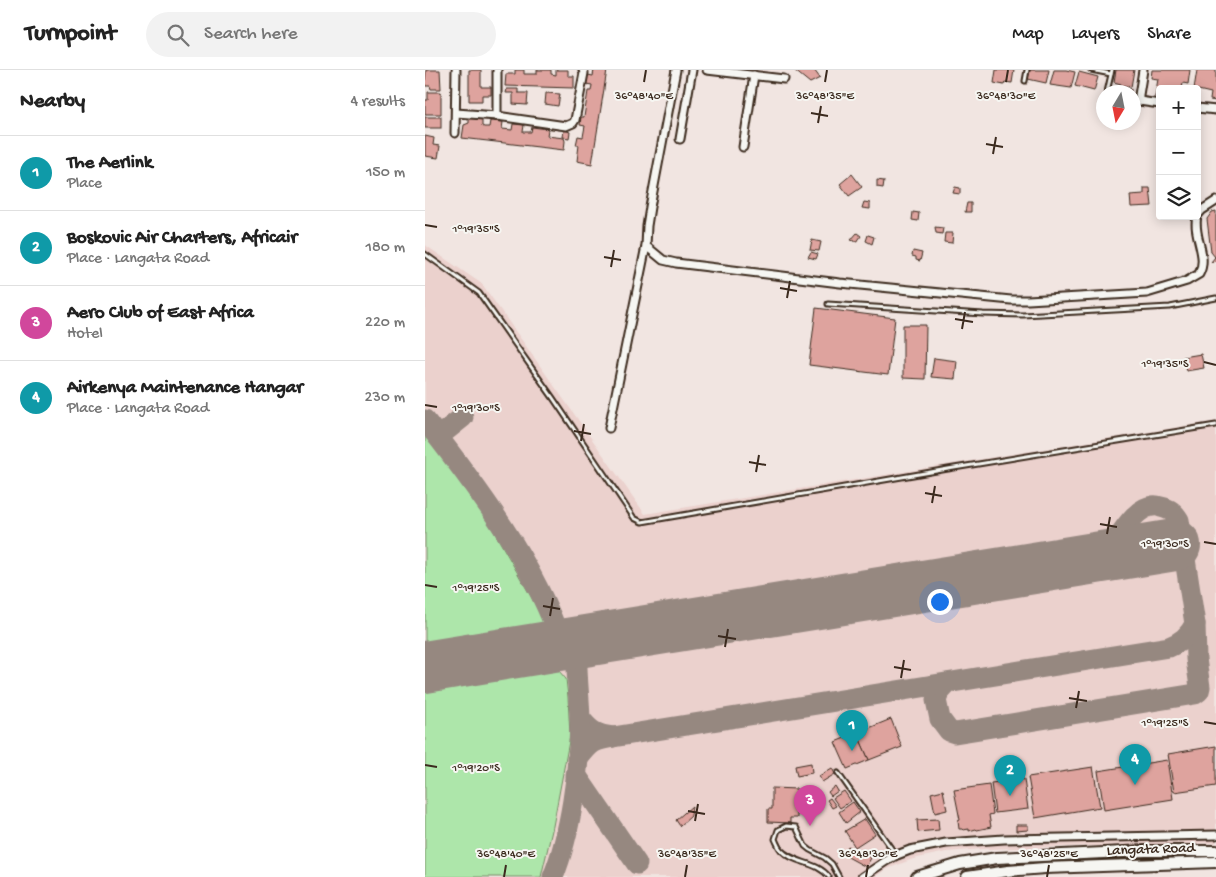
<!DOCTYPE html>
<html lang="en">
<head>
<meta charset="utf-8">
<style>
	body { margin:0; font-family:"Gochi Hand",sans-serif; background:#f2f2f2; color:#222 }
	.controls { position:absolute; right:15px; top:15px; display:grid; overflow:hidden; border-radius:5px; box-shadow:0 2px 12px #0003 }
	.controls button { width:45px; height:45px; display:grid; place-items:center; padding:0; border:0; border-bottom:1px solid #e0e0e0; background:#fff; color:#222; font:25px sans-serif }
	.compass { position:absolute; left:671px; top:15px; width:45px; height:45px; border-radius:50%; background:#fff; box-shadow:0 2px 12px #0003; rotate:190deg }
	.you { position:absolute; left:514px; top:531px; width:18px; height:18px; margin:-12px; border:4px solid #fff; border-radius:50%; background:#1a73e8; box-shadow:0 0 0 8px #1a73e833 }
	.badge { display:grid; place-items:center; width:32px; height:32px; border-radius:50%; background:#d93025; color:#fff; font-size:16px; font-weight:700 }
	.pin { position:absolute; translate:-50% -41px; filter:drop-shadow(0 1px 2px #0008) }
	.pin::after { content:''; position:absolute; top:26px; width:18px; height:15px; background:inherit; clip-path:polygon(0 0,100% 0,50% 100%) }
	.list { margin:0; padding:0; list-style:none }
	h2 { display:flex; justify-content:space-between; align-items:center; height:65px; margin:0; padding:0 20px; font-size:21px }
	h2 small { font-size:16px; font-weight:400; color:#767676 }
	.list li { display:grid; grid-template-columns:32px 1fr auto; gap:15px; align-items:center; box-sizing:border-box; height:75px; padding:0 20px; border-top:1px solid #e0e0e0 }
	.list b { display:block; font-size:19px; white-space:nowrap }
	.list p { margin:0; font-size:16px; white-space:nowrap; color:#767676 }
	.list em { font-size:16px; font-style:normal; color:#767676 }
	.icon { flex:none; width:28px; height:28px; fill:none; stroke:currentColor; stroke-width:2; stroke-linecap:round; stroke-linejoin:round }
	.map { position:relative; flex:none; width:791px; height:807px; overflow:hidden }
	header { display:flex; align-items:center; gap:30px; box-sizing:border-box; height:70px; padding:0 25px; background:#fff; border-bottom:1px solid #e0e0e0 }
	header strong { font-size:24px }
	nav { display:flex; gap:28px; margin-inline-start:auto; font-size:18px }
	.search { width:350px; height:45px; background:#f2f2f2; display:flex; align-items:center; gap:12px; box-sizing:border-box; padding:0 18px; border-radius:28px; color:#767676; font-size:19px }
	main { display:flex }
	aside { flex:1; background:#fff }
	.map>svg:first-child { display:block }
</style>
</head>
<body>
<header>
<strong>Turnpoint</strong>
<div class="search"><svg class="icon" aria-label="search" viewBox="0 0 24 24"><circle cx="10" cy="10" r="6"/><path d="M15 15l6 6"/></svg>Search here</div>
<nav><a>Map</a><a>Layers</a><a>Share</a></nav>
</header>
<main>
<aside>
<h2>Nearby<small>4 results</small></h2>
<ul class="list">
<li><span class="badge" style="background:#0f9aa8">1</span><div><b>The Aerlink</b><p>Place</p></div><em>150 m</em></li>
<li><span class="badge" style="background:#0f9aa8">2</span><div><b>Boskovic Air Charters, Africair</b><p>Place · Langata Road</p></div><em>180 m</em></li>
<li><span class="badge" style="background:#d1479c">3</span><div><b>Aero Club of East Africa</b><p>Hotel</p></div><em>220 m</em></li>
<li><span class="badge" style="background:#0f9aa8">4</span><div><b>Airkenya Maintenance Hangar</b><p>Place · Langata Road</p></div><em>230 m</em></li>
</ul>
</aside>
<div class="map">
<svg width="791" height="807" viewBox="0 0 791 807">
	<rect width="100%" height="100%" fill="#f1e5e1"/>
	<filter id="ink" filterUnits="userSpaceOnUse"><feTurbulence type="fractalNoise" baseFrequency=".02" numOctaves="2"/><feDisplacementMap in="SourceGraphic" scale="10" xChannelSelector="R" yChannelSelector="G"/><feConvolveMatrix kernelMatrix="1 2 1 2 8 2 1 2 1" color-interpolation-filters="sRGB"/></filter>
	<g filter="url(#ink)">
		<!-- built -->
		<path fill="#ebd1cd" d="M0 175 57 214 220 444 791 351V773L557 779 521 782 488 789 462 799 449 807H0Z"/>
		<!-- green -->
		<g fill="#ade6aa" stroke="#748864">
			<path d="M0 364 39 409 104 523 125 562 0 581Z"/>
			<path d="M126 592 141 609 143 627 145 666 128 756 116 807H0V612L98 596Z"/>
		</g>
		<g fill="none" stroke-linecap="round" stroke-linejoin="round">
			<!-- taxiway -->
			<g stroke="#968880" stroke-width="21">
				<path d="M0 350C54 420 108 491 137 575"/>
				<path d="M13 367 38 347"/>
				<path d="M119 578 142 577 150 583"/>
				<path d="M523 613 514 623 511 630 515 649 524 661 530 663 770 624 774 621 775 617 771 589 770 554 754 450C749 442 745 439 736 437 733 436 730 435 728 436 711 437 698 461 689 473"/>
				<path d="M188 667 744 577C756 572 764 566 770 554"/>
				<path d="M152 690C165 674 167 670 188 667 171 665 165 661 155 648"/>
				<path d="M151 705 212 794"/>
				<path d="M128 807C146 763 154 700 155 653 155 630 151 607 152 584 160 570 179 569 193 566"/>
			</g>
			<!-- runway -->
			<path stroke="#968880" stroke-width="52" d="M0 597 750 475"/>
		</g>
		<!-- building -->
		<g fill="#dea39e" stroke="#3b2a1e">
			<path d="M1 0H15L16 19H6L5 16H0Z"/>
			<path d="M44 0H56V17H66V25H57V31H44Z"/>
			<path d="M90 0H99V4H112V0H126V4L131 5V0H143V6H149V18L80 16 81 4H90Z"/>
			<path d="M169 0H182L167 94 152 91 154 75H151L153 66 158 67 160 56 155 55 156 47H159L163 21H166L167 15 161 14 163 5 168 6Z"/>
			<path d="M369 0H389L395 8 385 13Z"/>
			<path d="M571 0H589L587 13 580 12 579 15 569 13Z"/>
			<path d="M605 0H624L621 13 603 9Z"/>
			<path d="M629 0H641L650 2 646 18 625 15Z"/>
			<path d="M691 0H709L706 17 696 15V14L689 12Z"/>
			<path d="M727 0H765L763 14 758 13 757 19H735V28L730 27 733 9 726 8Z"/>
			<path d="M772 0H791V31L785 30 786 23 769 19Z"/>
			<path d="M654 2 673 7 669 21 650 16Z"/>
			<path d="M696 17 706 19V22H688L689 18 696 19Z"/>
			<path d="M82 19H93V23H103L102 35 88 34V23H81Z"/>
			<path d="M3 22H16V44H0V30H3Z"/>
			<path d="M121 23 135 24 133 36 120 34Z"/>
			<rect x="0" y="47" width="16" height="11"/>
			<path d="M44 47 57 48V56L59 57H64L65 51 78 52 77 59 87 60 88 54 99 55 98 62H106L107 57 123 59 122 66 139 68 140 71 139 80 37 68 39 55 44 53Z"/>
			<path d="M139 60 145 62 144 68 138 67Z"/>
			<path d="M0 66 9 68 8 75 15 76 13 88 0 86Z"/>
			<path d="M427 104 437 117 424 126 415 114Z"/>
			<path d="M452 110 459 111 458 118 452 117Z"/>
			<path d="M530 117 535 118V124L528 123Z"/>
			<path d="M719 118H725L727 136 706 137 705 125 719 124Z"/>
			<path d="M439 132 445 133V139L437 138Z"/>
			<path d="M542 133H546V142H540Z"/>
			<path d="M791 141V191L786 192 790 187 786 182 782 149 787 142Z"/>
			<path d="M488 142 494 143 493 151 487 150Z"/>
			<path d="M510 157 518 158 517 164 511 163Z"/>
			<path d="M432 163 436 166 432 172 426 170Z"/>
			<path d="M520 163H528L527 173 519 172Z"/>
			<path d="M443 165 449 167 447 174 441 171Z"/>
			<path d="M387 170 396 172 394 181 385 180Z"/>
			<path d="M488 181 497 183 495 191 491 190V187L487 186Z"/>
			<path d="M386 182 393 184 391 189 383 187Z"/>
			<path d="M391 238 470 248 463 305 384 295Z"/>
			<path d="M478 255H501L500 309 478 308Z"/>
			<path d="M776 284 779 298 761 301 758 287Z"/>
			<path d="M509 288 532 291 530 309 506 307Z"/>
			<path d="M466 649 477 677 444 690 432 663Z"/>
			<path d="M432 663 444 690 422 699 410 672Z"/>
			<path d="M791 676V716L749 722 743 684Z"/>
			<path d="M742 690 748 729 679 740 673 701Z"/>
			<path d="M386 693 387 703 372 706 370 696Z"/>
			<path d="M668 697 675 737 610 748 603 707Z"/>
			<path d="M407 698 410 704 397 712 394 706Z"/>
			<path d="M599 709 603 739 570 743 566 713Z"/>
			<path d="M564 715 568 744 564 745 566 757 552 760 551 759 544 761V759L538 760 537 759H534L533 751 535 750 529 720Z"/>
			<path d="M410 716 413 721 406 726 403 722Z"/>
			<path d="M347 718 372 719V748H365V753L343 752V739H347Z"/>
			<path d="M389 719 393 727 388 730 383 722Z"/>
			<path d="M518 720 522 740 510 743 506 723Z"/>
			<path d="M419 721 426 731 415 738 408 728Z"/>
			<path d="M405 728 411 736 407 738 402 730Z"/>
			<path d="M428 732 435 742 421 753 414 742Z"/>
			<path d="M267 736 266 746 255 756 251 750Z"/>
			<path d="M440 749 450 764 430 777 420 761Z"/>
			<path d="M513 749 514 760 493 762 492 750Z"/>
			<path d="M591 755H603V760L591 761Z"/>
			<path d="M423 776 446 788 441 797 419 785Z"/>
		</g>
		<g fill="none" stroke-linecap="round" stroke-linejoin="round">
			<!-- lane casing -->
			<g stroke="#3b2a1e" stroke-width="7">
				<g id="lane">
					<path d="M666 0 686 4"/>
					<path d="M600 11 602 0"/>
					<path d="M682 22 687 0"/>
					<path d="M0 184 54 223 128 328 209 448 217 452 523 399 791 355"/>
					<path d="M403 234 558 244 598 245 745 237 791 228"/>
					<path d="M413 703 471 785"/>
					<path d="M404 807C392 791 369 794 356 780 353 777 352 773 350 769L353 760 361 756 371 757 380 776 385 780 400 788 407 794 414 807"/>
				</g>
			</g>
			<!-- street casing -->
			<g stroke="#3b2a1e" stroke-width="11">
				<g id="street">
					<path d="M251 0 225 137 222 156 221 176 238 190 251 193 415 213 586 230H603L722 223 762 211 774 204C784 186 767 165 772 146"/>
					<path d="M282 0 359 9"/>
					<path d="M718 0 714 25V31L735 34"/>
					<path d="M772 38 791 40"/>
					<path d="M31 43 72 46 141 56 148 53 150 50 159 3 158 0"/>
					<path d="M72 46V0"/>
					<path d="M30 63 31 0"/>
					<path d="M255 69 267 0"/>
					<path d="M318 77 329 5"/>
					<path d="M772 146 777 140 791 131"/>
					<path d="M184 358 221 176"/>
					<path d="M437 807 461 791 472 785 485 780 521 773 579 769 791 765"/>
				</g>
			</g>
			<!-- secondary casing -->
			<g stroke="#3b2a1e" stroke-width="14">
				<g id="secondary">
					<path d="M492 807 535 794 572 788 720 781H791"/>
					<path d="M542 807 583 801 620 798 791 792"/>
				</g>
			</g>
			<!-- lane -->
			<use href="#lane" stroke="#f6f6f2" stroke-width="3"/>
			<!-- street -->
			<use href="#street" stroke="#f6f6f2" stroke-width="7"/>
			<!-- secondary -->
			<use href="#secondary" stroke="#f6f6f2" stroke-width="10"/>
		</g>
	</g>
	<!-- ticks -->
	<path fill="none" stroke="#3b2a1e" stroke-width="2" d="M219 12 221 0M400 12 402 0M581 12 583 0M386 43 403 46M393 53 396 36M561 74 578 77M568 84 571 67M0 155 12 157M179 187 196 190M186 197 189 180M355 218 372 221M362 228 365 211M530 249 548 252M537 259 540 242M779 292 791 295M0 335 12 337M149 361 166 364M156 371 159 354M324 392 341 395M331 402 334 385M500 423 517 426M507 433 510 416M675 454 692 457M682 464 685 447M779 472 791 474M0 515 12 517M118 536 135 539M125 546 128 528M293 566 311 569M300 577 303 559M469 597 486 600M476 608 479 590M644 628 662 631M651 638 654 621M779 652 791 654M0 695 12 697M263 741 280 744M270 751 273 734M79 807 81 795M260 807 262 795M441 807 443 795M622 807 624 795"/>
	<g text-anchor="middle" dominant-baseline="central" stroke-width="4" stroke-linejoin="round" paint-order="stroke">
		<!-- street labels -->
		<g font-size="15" fill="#3b2a1e" stroke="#f6f6f2">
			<text transform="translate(726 780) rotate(-2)">Langata Road</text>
		</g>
	</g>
	<g font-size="12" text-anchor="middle" fill="#3b2a1e" stroke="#f6f6f2" stroke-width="4" stroke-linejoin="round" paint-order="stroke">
		<text x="219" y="29">36°48'40"E</text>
		<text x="400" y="29">36°48'35"E</text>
		<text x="581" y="29">36°48'30"E</text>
		<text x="51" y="162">1°19'35"S</text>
		<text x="740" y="297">1°19'35"S</text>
		<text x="51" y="341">1°19'30"S</text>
		<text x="740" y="477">1°19'30"S</text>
		<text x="51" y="521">1°19'25"S</text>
		<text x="740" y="656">1°19'25"S</text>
		<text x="51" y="701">1°19'20"S</text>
		<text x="81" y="787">36°48'40"E</text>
		<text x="262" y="787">36°48'35"E</text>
		<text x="443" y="787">36°48'30"E</text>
		<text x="624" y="787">36°48'25"E</text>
	</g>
</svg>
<div class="controls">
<button>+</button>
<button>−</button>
<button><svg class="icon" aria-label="layers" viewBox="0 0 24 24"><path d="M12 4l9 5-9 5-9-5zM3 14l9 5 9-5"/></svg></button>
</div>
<svg class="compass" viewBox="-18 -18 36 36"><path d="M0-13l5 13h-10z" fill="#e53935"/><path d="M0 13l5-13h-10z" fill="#767676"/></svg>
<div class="you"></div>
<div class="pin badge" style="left:427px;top:681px;background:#0f9aa8">1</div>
<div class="pin badge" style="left:585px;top:726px;background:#0f9aa8">2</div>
<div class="pin badge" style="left:385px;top:756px;background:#d1479c">3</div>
<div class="pin badge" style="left:710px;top:715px;background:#0f9aa8">4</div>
</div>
</main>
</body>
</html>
